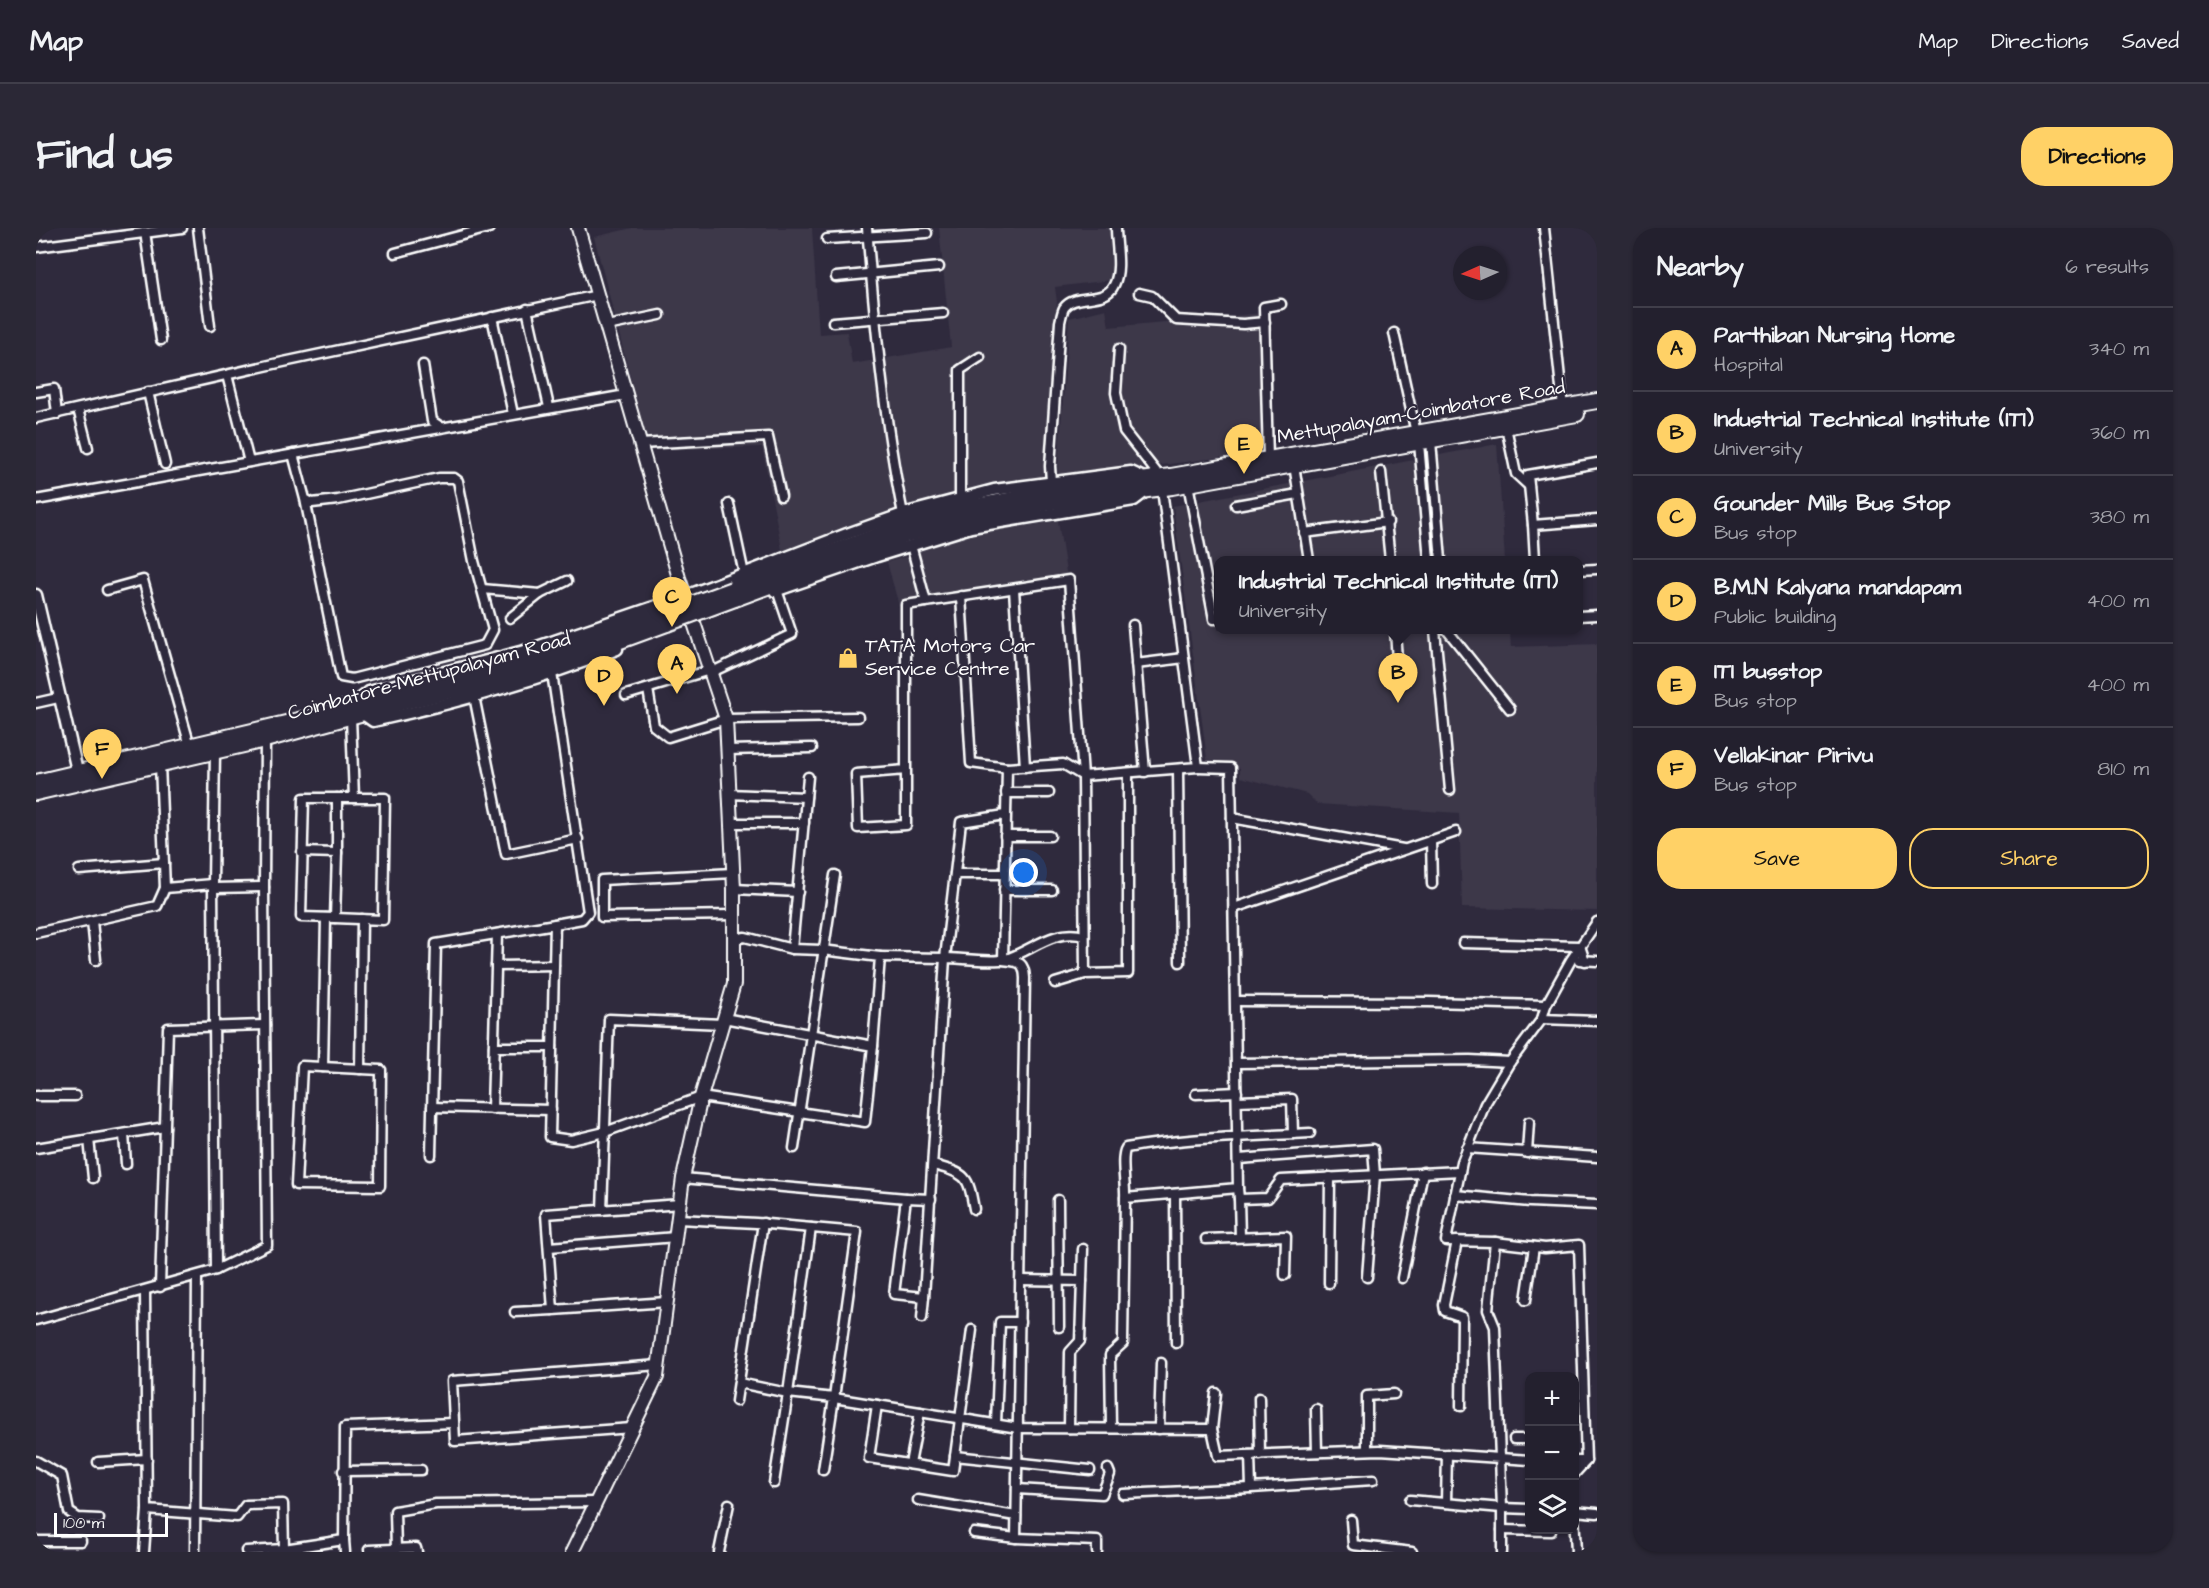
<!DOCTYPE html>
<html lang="en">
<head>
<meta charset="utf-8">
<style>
	body { margin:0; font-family:"Architects Daughter",sans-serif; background:#2b2836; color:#f1f3f6 }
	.controls { position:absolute; right:18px; bottom:18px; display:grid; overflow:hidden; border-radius:12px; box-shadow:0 2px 4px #0004 }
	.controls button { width:54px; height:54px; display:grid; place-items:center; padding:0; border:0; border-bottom:2px solid #403e4a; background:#23202e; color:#f1f3f6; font:30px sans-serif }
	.compass { position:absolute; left:1417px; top:18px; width:54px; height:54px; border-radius:50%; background:#23202e; box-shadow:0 2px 4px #0004; rotate:267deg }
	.scale { position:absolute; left:18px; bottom:15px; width:114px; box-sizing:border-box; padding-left:6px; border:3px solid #fff; border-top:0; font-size:16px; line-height:21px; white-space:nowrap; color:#fff; -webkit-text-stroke:4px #2f2a3d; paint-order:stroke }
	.you { position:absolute; left:988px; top:645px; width:21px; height:21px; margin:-15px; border:4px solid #fff; border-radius:50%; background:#1a73e8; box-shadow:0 0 0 9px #1a73e833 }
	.badge { display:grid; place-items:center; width:39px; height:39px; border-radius:50%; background:#ffd166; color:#111; font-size:20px; font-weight:700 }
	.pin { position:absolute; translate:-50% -50px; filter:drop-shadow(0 2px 3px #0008) }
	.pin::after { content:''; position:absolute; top:32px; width:21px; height:18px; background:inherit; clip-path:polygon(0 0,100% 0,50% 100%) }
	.popup { position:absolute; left:1178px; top:328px; width:369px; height:78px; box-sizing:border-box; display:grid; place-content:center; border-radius:12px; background:#23202e; filter:drop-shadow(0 2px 4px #0005); font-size:20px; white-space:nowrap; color:#a3a3aa }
	.popup b { font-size:22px; color:#f1f3f6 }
	.popup::after { content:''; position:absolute; left:50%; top:100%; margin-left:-12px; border:12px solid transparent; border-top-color:#23202e }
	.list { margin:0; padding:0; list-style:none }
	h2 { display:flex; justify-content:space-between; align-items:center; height:78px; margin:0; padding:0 24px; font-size:26px }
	h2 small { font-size:20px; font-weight:400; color:#a3a3aa }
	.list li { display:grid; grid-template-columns:39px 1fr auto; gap:18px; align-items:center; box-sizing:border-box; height:84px; padding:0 24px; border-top:2px solid #403e4a }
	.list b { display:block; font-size:22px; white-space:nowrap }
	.list p { margin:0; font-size:20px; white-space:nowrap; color:#a3a3aa }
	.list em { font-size:20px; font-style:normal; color:#a3a3aa }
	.actions { display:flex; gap:12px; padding:18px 24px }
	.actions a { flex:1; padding:14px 0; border:2px solid #ffd166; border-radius:24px; text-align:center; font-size:21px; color:#ffd166 }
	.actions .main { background:#ffd166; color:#111 }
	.icon { flex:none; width:33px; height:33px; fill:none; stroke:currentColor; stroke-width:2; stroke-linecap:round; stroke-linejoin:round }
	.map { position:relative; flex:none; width:1561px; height:1324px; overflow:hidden; border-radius:24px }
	header { display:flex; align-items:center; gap:36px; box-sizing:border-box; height:84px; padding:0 30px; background:#23202e; border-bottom:2px solid #403e4a }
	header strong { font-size:28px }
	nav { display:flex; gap:33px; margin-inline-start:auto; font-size:21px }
	.intro { display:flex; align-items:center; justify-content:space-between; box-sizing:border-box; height:144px; padding:0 36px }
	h1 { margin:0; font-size:42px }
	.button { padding:15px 27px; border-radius:24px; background:#ffd166; color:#111; font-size:21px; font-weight:700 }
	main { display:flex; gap:36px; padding:0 36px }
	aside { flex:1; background:#23202e; border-radius:24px; box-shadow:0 2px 4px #0004 }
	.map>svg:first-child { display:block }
</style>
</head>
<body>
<header>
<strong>Map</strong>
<nav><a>Map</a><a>Directions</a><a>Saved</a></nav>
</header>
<div class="intro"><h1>Find us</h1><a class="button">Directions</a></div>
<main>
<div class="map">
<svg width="1561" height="1324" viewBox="0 0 1561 1324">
	<rect width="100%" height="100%" fill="#2f2a3d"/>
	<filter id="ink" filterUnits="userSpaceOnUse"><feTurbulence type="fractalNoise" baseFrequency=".0167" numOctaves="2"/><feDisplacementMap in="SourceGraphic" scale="12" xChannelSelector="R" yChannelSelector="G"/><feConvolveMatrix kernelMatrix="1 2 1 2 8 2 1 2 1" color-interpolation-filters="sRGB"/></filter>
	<g filter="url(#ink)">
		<!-- built -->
		<g fill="#3c3749">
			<path d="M596 0H776L783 106 811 104 816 136 915 119 903 0H1073L1076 52 1019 59 1021 74 1010 250 860 285 747 327 726 219 613 222 558 9Z"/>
			<path d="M1070 81 1073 99 1228 85 1229 224 1021 250 1033 90Z"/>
			<path d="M1461 216 1469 332H1182V402H1474L1475 419 1561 416V683L1426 680 1423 585 1281 576 1271 566 1204 549V540L1171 531 1137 278Z"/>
			<path d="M1022 293 1031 350 892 371 880 324 939 305Z"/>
			<path d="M872 328 884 371 863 378 851 334Z"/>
		</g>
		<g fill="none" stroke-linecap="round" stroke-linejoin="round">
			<!-- minor casing -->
			<g stroke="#fff" stroke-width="13">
				<g id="minor">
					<path d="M162 0 174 98"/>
					<path d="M831 0C839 96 848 192 867 286"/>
					<path d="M1508 0 1527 179"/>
					<path d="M109 4 125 112"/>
					<path d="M791 11 891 5"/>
					<path d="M0 19 146 0"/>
					<path d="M359 25 453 0"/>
					<path d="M800 49 903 39"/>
					<path d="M1103 65 1116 68 1140 92 1207 96 1229 94"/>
					<path d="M491 81 513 179"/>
					<path d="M456 89 477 186"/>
					<path d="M797 94 907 85"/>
					<path d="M571 98 624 87"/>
					<path d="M1358 105 1380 205"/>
					<path d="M1083 121 1080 165 1088 203 1125 250"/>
					<path d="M387 137 396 193 405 199"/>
					<path d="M191 147 213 234"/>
					<path d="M0 164 18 161 21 186"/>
					<path d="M112 164 129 236"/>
					<path d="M42 181 52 220"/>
					<path d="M0 190 238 136 562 67"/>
					<path d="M1470 199 1480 246 1493 258"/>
					<path d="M1395 213 1405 332"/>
					<path d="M1383 215 1393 332"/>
					<path d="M604 216 732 209 745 268"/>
					<path d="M257 226 269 271 276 275 302 272 403 250H418L422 253 438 333 457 402 449 417 316 451 305 449 269 271"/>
					<path d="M1232 231 1228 79 1245 76"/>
					<path d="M1258 237 1273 332"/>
					<path d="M1345 244 1354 332"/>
					<path d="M1015 254 1014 238 1024 94C1025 90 1026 84 1028 80 1039 64 1069 77 1078 57 1086 41 1080 17 1080 0"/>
					<path d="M1152 256 1178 391H1182"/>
					<path d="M924 270V142L944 129"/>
					<path d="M0 272 590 167"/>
					<path d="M693 276 708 346"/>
					<path d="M1200 277 1262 266"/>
					<path d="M1497 297 1492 247 1561 235"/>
					<path d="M1268 305 1352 294"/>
					<path d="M875 317 890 374"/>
					<path d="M1499 332 1497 297 1561 292"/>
					<path d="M1542 342 1561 341"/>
					<path d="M446 361 504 366"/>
					<path d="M978 361 989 539"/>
					<path d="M71 362 107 352 154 518"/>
					<path d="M925 368 935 535 971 540"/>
					<path d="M1542 388 1561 387"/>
					<path d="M474 390 504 366 531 353"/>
					<path d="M1097 397 1109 544"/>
					<path d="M1359 402 1362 447"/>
					<path d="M1399 402 1414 562"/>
					<path d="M1411 402 1474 481"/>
					<path d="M1100 436 1148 430"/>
					<path d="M516 445 552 684 546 691 519 696"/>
					<path d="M674 445 756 406 741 362"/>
					<path d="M612 461 618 498 632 509 690 491 822 489"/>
					<path d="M590 467 674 442"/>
					<path d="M438 468 470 626 542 611"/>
					<path d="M0 475 22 470"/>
					<path d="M691 522 776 520"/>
					<path d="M124 536 129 660 177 656"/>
					<path d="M1142 541 1144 734"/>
					<path d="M870 542 820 546 822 600 870 597C870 523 870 450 870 377L1033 352 1047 548 1049 746 1092 745V545"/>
					<path d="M772 549 756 721 786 722 844 729 837 818"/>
					<path d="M970 565H1013"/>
					<path d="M693 566 770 569"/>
					<path d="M1196 590 1367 621"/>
					<path d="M694 595H768"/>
					<path d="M969 608H1014"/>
					<path d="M1395 612 1396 656"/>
					<path d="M266 624 301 625 299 690 265 689 268 570H318L315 489"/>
					<path d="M301 625V570"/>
					<path d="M43 642 128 635"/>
					<path d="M697 645 566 652V689L698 687"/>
					<path d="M919 646H968"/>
					<path d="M177 660 228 659"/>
					<path d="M698 661 762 664"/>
					<path d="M968 662H1016"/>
					<path d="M1198 680 1420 604"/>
					<path d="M299 690 347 692 349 570H318"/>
					<path d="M56 693 60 732"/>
					<path d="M0 705 121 678 129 660"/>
					<path d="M698 711 709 709 756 721"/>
					<path d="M1427 715 1544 718 1549 733"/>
					<path d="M844 729 909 730 925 594 969 587"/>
					<path d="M1543 732 1561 733"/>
					<path d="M460 738 518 737"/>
					<path d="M1019 755 1049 746"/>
					<path d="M1200 773 1393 774 1510 777"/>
					<path d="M1506 791 1561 793"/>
					<path d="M458 819H516"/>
					<path d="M1201 835 1434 832 1474 834"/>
					<path d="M266 838 345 842 344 958 260 957Z"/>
					<path d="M287 839 290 690"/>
					<path d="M324 841 326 691"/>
					<path d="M1160 866 1201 864"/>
					<path d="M0 868H39"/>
					<path d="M1202 873 1256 871 1257 906"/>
					<path d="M396 879 515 882"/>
					<path d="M456 881 461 706"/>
					<path d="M88 906 90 936"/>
					<path d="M53 911 57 950"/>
					<path d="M0 920 129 899"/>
					<path d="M758 920 799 647"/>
					<path d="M1431 920 1561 929"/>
					<path d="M1491 925 1493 894"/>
					<path d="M395 927 400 716 519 696 514 909 535 912 569 904 665 869 829 894 837 818 688 790"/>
					<path d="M1203 931 1337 921 1339 947 1331 1049"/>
					<path d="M897 937C931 946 932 947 938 981"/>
					<path d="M647 950 870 970 858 1066 888 1069 909 730C923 730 957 735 970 731 997 722 1018 700 1048 708"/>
					<path d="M1202 960 1203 971 1232 970 1245 952 1424 943"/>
					<path d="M1139 966 1140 1115"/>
					<path d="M1419 967 1494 974 1561 977"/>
					<path d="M870 970 895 971"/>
					<path d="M1089 970C1090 958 1084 929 1090 920 1150 909 1213 909 1274 905"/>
					<path d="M1203 971 1204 1009"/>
					<path d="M1022 972 1023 1099"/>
					<path d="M566 982 573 791 686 796"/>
					<path d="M642 991 720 995 821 1004 798 1170 982 1200 1176 1201 1182 1228 1344 1222 1464 1230 1466 1280 1494 1281"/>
					<path d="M775 1000 752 1165 798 1170 787 1242"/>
					<path d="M1170 1011 1250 1008 1249 1047"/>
					<path d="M1421 1013 1408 1077 1409 1083 1426 1089 1425 1178"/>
					<path d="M1459 1014 1509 1020 1543 1017 1550 1233H1538"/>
					<path d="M513 1019 640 1009"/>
					<path d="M180 1042 231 1017 228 659 229 512"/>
					<path d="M1366 1050 1387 944"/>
					<path d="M984 1052 1046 1053 1044 1113 1034 1124 1033 1200"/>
					<path d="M1046 1053 1047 1021"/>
					<path d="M1293 1055 1294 949"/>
					<path d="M124 1059 132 800 229 797"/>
					<path d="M109 1063 111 1282 201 1289 210 1277 247 1276 248 1321 308 1312 309 1324"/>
					<path d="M1490 1072 1498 1019"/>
					<path d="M517 1082 631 1074"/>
					<path d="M479 1084 517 1082 510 986 644 976"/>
					<path d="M886 1090 888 1069"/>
					<path d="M0 1092 180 1042 177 656 179 524"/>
					<path d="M703 1155 752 1165 738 1255"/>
					<path d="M1223 1170 1224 1227"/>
					<path d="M700 1173 727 995"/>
					<path d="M841 1177 833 1230 917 1243 936 1102"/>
					<path d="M1280 1181 1281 1224"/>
					<path d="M960 1196 964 1094H984"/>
					<path d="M596 1200 419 1213 416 1153 623 1137"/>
					<path d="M1075 1200 1074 1127 1087 1115 1089 970 1202 960 1195 540 1162 539"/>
					<path d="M1123 1201 1125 1135"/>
					<path d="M1176 1201 1180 1165"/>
					<path d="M1478 1211H1494"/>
					<path d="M1331 1222V1168L1358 1166"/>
					<path d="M1214 1227 1215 1260 1337 1252"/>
					<path d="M919 1228 1054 1242"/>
					<path d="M1494 1232 1464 1230 1459 1099 1452 1082 1459 1014 1410 1013 1426 934 1449 876 1474 834 1506 791 1510 777 1535 732 1561 694"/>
					<path d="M0 1233 26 1248 33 1284 42 1290 63 1291"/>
					<path d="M62 1234 111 1231"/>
					<path d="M874 1236 884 1184"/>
					<path d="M307 1243 385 1242"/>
					<path d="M1538 1246 1550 1233"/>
					<path d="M981 1261 1066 1266 1074 1246 1072 1241"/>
					<path d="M1087 1266 1215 1260"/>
					<path d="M882 1272 980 1288"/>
					<path d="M1374 1272 1466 1280V1324"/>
					<path d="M1410 1275 1411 1226"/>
					<path d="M1538 1283 1561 1285"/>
					<path d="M1538 1285 1540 1324"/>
					<path d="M1315 1292 1317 1317 1376 1324"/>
					<path d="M1466 1302 1515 1303"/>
					<path d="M938 1305 980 1310 1061 1313V1324"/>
					<path d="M980 1310 989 750C988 733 983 734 967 732L971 540 1027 536 1047 548 1162 539 1126 261"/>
					<path d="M308 1312 309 1199 418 1195"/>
					<path d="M0 1313H45"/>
					<path d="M360 1321 359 1283 400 1276 560 1274"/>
					<path d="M333 1322 380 1320 381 1324"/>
					<path d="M210 1323 248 1321"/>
					<path d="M108 1324 111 1282"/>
					<path d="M159 1324 161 1048"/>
					<path d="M683 1324 693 1276"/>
				</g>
			</g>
			<!-- tertiary casing -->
			<g stroke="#fff" stroke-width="15">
				<g id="tertiary">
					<path d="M739 363 841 328 935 299 1098 272 1110 263"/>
					<path d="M0 367 43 551"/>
					<path d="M318 476 333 464 492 422 650 368 811 306 867 286 958 262 1095 244 1112 252"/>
					<path d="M327 486 337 493C420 475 502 452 581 421"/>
				</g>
			</g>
			<!-- secondary casing -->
			<g stroke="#fff" stroke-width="16">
				<path id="secondary" d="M536 1324 621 1149 647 950 665 869 698 756V661L690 491 643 350 542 0"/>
			</g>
			<!-- trunk casing -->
			<g stroke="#fff" stroke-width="18">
				<g id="trunk">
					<path d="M696 361 866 298 920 282 1015 264 1135 248 1561 173"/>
					<path d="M699 371 870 307 923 292 1016 274 1136 259 1541 186"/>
					<path d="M0 554 271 490 516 425 628 386"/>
					<path d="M0 565 229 512 357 477 516 438 631 396"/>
				</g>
			</g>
			<!-- minor -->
			<use href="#minor" stroke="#2f2a3d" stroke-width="8"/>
			<!-- tertiary -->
			<use href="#tertiary" stroke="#2f2a3d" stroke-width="10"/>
			<!-- secondary -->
			<use href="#secondary" stroke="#2f2a3d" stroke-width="12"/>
			<!-- trunk -->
			<use href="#trunk" stroke="#2f2a3d" stroke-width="14"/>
			<!-- trunk-bridge casing -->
			<g stroke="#fff" stroke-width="18" stroke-linecap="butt">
				<g id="trunk-bridge">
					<path d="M628 386 696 361"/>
					<path d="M631 396 699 371"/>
				</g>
			</g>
			<!-- trunk-bridge -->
			<use href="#trunk-bridge" stroke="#2f2a3d" stroke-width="14"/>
		</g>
	</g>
	<!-- icons -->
	<defs>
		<g id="shop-bare" transform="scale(1.62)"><path d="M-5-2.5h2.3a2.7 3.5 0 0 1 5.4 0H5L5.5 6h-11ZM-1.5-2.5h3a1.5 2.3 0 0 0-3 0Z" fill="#ffd166" stroke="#2f2a3d" stroke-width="2.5" paint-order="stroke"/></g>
	</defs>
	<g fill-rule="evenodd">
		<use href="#shop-bare" x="812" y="430"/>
	</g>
	<g text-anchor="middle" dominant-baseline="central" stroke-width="4.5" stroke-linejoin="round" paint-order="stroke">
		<!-- street labels -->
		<g font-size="20" fill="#fff" stroke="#2f2a3d">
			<text transform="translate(1385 184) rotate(-10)">Mettupalayam-Coimbatore Road</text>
			<text transform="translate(393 448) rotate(-15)">Coimbatore-Mettupalayam Road</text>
		</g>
		<!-- poi labels -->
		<g font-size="20" fill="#fff" stroke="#2f2a3d" text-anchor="start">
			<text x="829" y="418">TATA Motors Car<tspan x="829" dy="23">Service Centre</tspan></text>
		</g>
	</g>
</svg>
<div class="controls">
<button>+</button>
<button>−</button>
<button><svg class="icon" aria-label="layers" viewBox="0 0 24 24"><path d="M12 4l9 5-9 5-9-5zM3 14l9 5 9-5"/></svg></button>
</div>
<svg class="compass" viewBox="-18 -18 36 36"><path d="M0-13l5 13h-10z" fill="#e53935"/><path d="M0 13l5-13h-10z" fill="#a3a3aa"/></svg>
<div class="scale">100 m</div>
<div class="you"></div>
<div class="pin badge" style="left:641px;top:466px">A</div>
<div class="pin badge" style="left:1362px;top:475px">B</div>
<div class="popup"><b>Industrial Technical Institute (ITI)</b>University</div>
<div class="pin badge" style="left:636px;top:399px">C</div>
<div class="pin badge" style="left:568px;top:478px">D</div>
<div class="pin badge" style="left:1208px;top:246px">E</div>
<div class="pin badge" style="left:66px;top:551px">F</div>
</div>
<aside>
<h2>Nearby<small>6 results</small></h2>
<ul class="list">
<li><span class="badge">A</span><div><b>Parthiban Nursing Home</b><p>Hospital</p></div><em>340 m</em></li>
<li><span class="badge">B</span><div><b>Industrial Technical Institute (ITI)</b><p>University</p></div><em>360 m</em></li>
<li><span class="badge">C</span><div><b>Gounder Mills Bus Stop</b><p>Bus stop</p></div><em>380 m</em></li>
<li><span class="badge">D</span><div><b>B.M.N Kalyana mandapam</b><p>Public building</p></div><em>400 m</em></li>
<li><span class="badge">E</span><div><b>ITI busstop</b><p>Bus stop</p></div><em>400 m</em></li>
<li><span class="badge">F</span><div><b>Vellakinar Pirivu</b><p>Bus stop</p></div><em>810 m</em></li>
</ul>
<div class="actions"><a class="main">Save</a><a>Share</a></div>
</aside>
</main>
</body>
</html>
